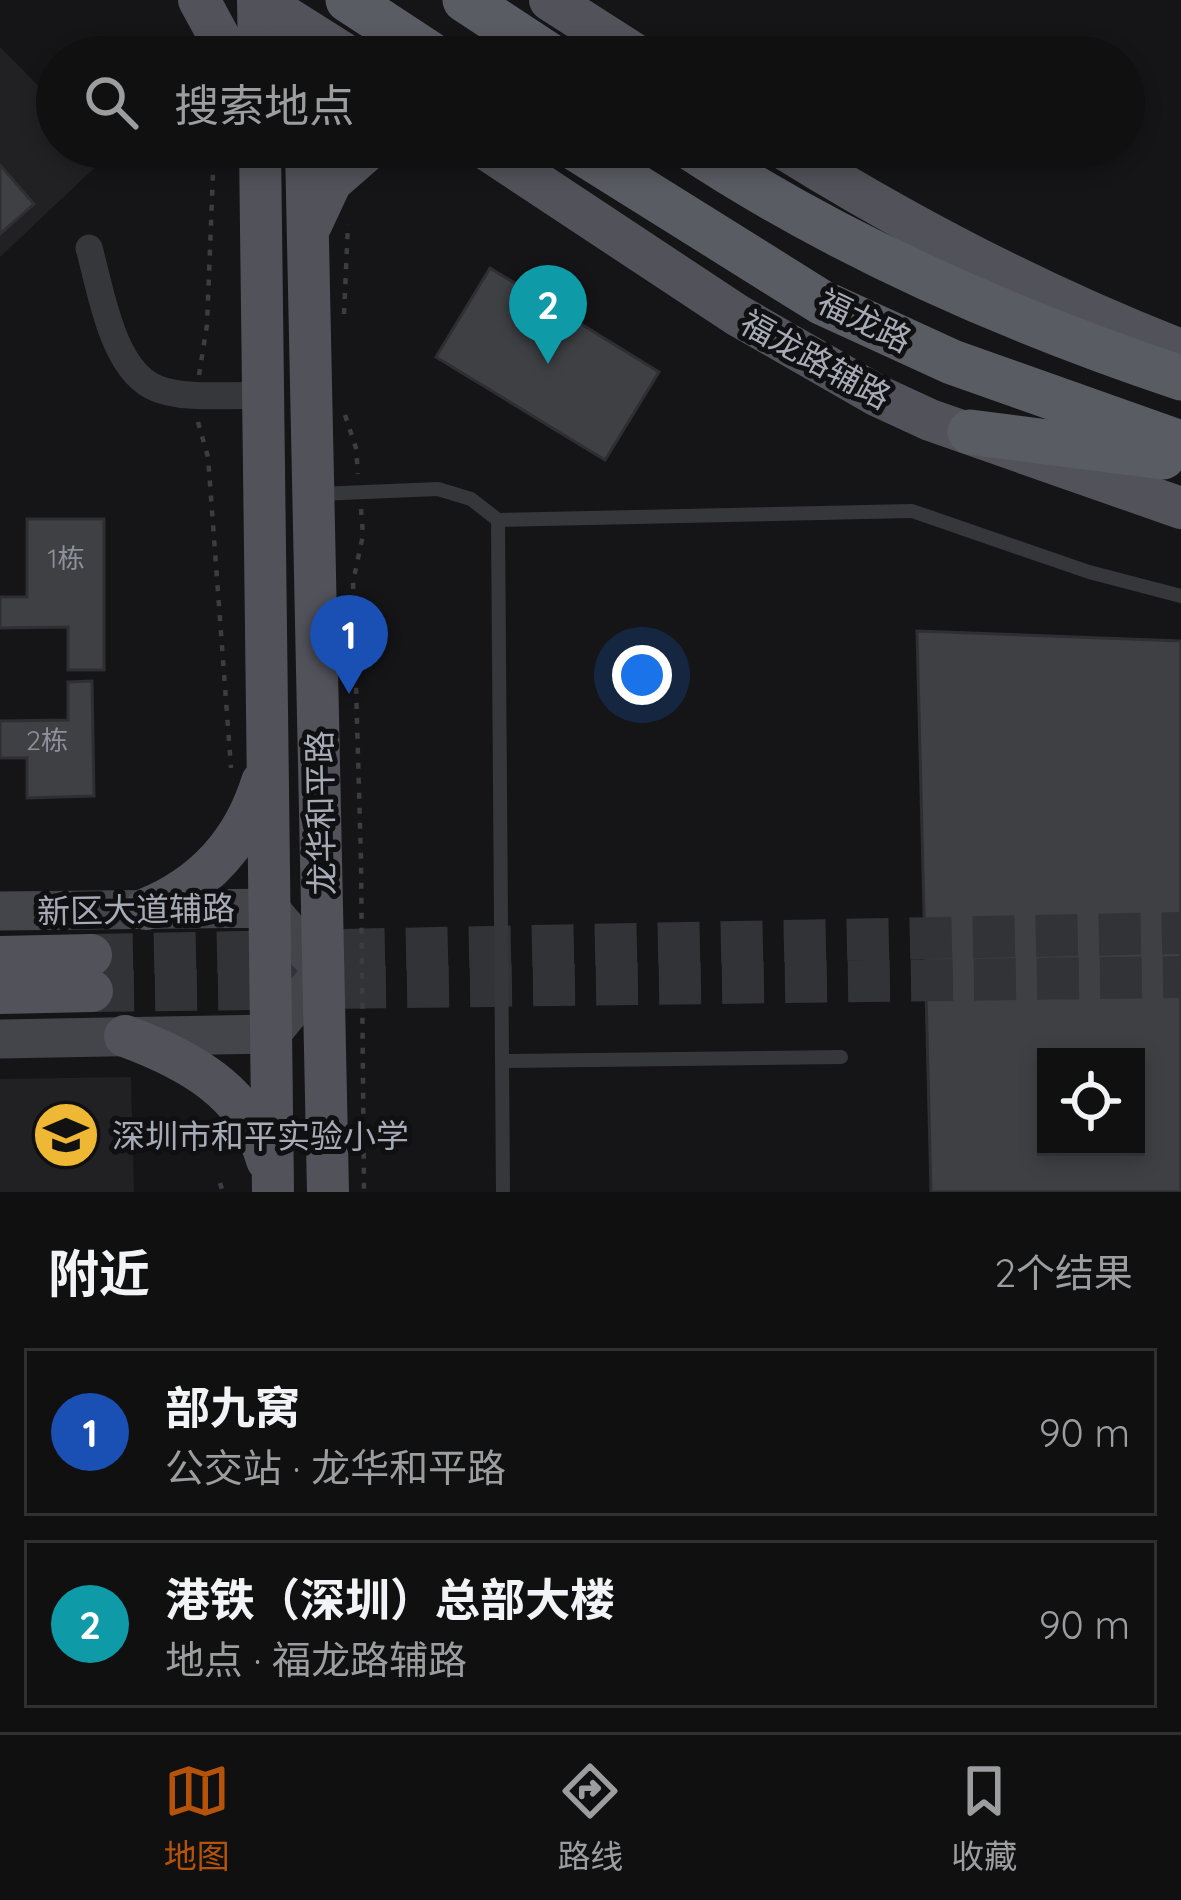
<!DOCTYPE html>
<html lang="zh">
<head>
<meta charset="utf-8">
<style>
	body { margin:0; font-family:Quicksand,"Noto Sans SC",sans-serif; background:#1e1e1f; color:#f1f3f6 }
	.controls { position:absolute; right:36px; bottom:36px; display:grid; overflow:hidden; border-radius:0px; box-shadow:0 6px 18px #0003 }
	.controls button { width:108px; height:108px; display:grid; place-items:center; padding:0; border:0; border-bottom:3px solid #303031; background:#101011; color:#f1f3f6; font:60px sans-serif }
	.you { position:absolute; left:642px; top:675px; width:42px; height:42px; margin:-30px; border:9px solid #fff; border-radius:50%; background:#1a73e8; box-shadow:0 0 0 18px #1a73e833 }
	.badge { display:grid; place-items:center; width:78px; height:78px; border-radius:50%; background:#b45309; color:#fff; font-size:39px; font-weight:700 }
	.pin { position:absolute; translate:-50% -99px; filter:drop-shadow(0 3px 6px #0008) }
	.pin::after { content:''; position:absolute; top:63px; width:42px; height:36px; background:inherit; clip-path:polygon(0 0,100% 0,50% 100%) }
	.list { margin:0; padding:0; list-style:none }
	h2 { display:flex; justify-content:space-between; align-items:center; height:156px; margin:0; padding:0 48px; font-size:51px }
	h2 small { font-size:39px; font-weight:400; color:#9c9d9f }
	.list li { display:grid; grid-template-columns:78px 1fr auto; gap:36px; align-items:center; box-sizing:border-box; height:168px; margin:0 24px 24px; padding:0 24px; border:3px solid #303031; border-radius:0px }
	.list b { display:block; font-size:45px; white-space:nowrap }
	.list p { margin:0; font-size:39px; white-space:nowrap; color:#9c9d9f }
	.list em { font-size:39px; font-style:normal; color:#9c9d9f }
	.icon { flex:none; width:66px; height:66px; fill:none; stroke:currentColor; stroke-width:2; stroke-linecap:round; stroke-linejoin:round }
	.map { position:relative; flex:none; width:1181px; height:1192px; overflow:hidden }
	.search { position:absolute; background:#101011; box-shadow:0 6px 18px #0003; left:36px; right:36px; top:36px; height:132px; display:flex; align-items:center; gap:30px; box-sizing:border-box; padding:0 42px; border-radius:66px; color:#9c9d9f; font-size:45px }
	.sheet { height:540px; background:#101011 }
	nav { display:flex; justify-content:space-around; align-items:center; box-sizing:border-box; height:168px; border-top:3px solid #303031; background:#101011; font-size:33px; color:#9c9d9f }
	nav a { display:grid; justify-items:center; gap:6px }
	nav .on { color:#b45309 }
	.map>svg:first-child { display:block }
</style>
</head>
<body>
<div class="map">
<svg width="1181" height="1192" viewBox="0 0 1181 1192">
	<rect width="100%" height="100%" fill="#151517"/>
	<!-- built -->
	<g fill="#212124">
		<path d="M0 47 57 105V147H99L107 156 0 257Z"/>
		<path d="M131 1077 134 1192H0V1079Z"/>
	</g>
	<!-- building -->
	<g fill="#3f4044" stroke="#2f2f33" stroke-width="3" fill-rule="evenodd">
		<path d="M0 165 34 204 0 234Z"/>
		<path d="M490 268 659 372 605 460 436 357Z"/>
		<path d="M27 519H104V670H68V627L0 628V597H27Z"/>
		<path d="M917 631 1181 641V1192H931ZM1046 1057H1136V1147H1046Z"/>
		<path d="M92 681 94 796 27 798V758H0V721L68 720V682Z"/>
	</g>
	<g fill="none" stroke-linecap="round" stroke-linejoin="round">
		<!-- primary-tunnel -->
		<g stroke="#323337" stroke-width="42" stroke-dasharray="42 21" stroke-linecap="butt">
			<path d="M91 955 1181 933"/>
			<path d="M92 991 1181 977"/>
		</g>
		<!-- path -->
		<g stroke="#3c3d42" stroke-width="4.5" stroke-dasharray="6 9" stroke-linecap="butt">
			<path d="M344 314 348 224"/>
			<path d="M199 375 207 325 214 147"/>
			<path d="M345 415 356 448 358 474"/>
			<path d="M198 422 208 457 231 768"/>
			<path d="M361 509 363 535 353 582 361 860 364 1192"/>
			<path d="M220 1183 223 1192"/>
		</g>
		<!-- service -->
		<g stroke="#36373b" stroke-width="14">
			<path d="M318 494 438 489 471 499 498 520 912 511 1089 572 1181 596"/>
			<path d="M498 520 503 1192"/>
			<path d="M502 1061 841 1057"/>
		</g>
		<!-- minor -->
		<path stroke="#36373b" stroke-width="27" d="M89 248C101 290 112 372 158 389 188 400 231 394 263 396"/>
		<!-- secondary -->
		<path stroke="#44454b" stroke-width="39" d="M0 911 269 908 323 971 271 1034 0 1039"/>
		<!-- primary -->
		<g stroke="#52535a" stroke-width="42">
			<path d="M199 0 230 57"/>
			<path d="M258 0 259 57"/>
			<path d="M259 0 349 57"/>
			<path d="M550 0 639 57"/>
			<path d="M260 147 273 1192"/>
			<path d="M306 147 328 1192"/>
			<path d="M483 147 737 315 878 396 930 420 1181 508"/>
			<path d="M781 147C908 226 1041 296 1181 350"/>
			<path d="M311 225 331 182 371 147"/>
			<path d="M146 909C205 885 243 843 262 782"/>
			<path d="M0 957 91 955"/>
			<path d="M0 993 92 991"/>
			<path d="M125 1036C187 1059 248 1091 267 1160"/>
		</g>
		<!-- trunk -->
		<g stroke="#5a5c63" stroke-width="45">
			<path d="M348 0 435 57"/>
			<path d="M465 0 552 57"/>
			<path d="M573 147 821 302 952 362 1181 443"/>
			<path d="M689 147C841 247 1008 320 1181 378"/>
			<path d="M970 432 1163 457"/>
		</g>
	</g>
	<!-- icons -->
	<defs>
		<g id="school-disc" transform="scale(3.45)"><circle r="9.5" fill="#eeb835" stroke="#101012"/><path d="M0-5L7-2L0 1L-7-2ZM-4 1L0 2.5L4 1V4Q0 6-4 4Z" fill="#111"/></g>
	</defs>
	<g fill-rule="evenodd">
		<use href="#school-disc" x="66" y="1135"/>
	</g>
	<g text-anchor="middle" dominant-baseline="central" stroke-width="10" stroke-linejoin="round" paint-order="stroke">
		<!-- number labels -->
		<g font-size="27" fill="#8d909a">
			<text x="66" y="558">1栋</text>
			<text x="47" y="740">2栋</text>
		</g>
		<!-- street labels -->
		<g font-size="33" fill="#a7abb6" stroke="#101012">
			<text transform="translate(865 320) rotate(26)">福龙路</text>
			<text transform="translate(816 359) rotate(29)">福龙路辅路</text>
			<text transform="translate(320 813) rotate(-91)">龙华和平路</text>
			<text transform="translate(136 909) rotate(-1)">新区大道辅路</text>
		</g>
		<!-- poi labels -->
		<g font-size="33" fill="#a7abb6" stroke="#101012" text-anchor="start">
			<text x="112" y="1135">深圳市和平实验小学</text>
		</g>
	</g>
</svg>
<div class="controls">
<button><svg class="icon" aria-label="locate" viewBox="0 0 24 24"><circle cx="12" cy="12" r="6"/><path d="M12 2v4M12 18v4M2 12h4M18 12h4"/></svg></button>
</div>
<div class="you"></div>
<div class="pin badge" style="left:349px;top:694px;background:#1a4fb4">1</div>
<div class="pin badge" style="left:548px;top:364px;background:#0f9aa8">2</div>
<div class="search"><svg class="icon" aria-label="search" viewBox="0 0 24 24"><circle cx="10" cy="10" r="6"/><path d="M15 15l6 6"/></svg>搜索地点</div>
</div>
<section class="sheet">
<h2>附近<small>2个结果</small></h2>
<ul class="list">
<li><span class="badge" style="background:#1a4fb4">1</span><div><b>部九窝</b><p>公交站 · 龙华和平路</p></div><em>90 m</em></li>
<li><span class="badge" style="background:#0f9aa8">2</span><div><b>港铁（深圳）总部大楼</b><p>地点 · 福龙路辅路</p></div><em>90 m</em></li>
</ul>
</section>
<nav>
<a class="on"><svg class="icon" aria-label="map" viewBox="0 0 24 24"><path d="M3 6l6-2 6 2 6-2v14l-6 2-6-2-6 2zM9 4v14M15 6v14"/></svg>地图</a>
<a><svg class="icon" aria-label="directions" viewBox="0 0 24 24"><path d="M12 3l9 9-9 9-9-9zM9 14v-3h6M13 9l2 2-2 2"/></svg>路线</a>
<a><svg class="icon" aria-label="saved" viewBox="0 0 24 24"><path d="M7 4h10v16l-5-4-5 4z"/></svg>收藏</a>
</nav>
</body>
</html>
